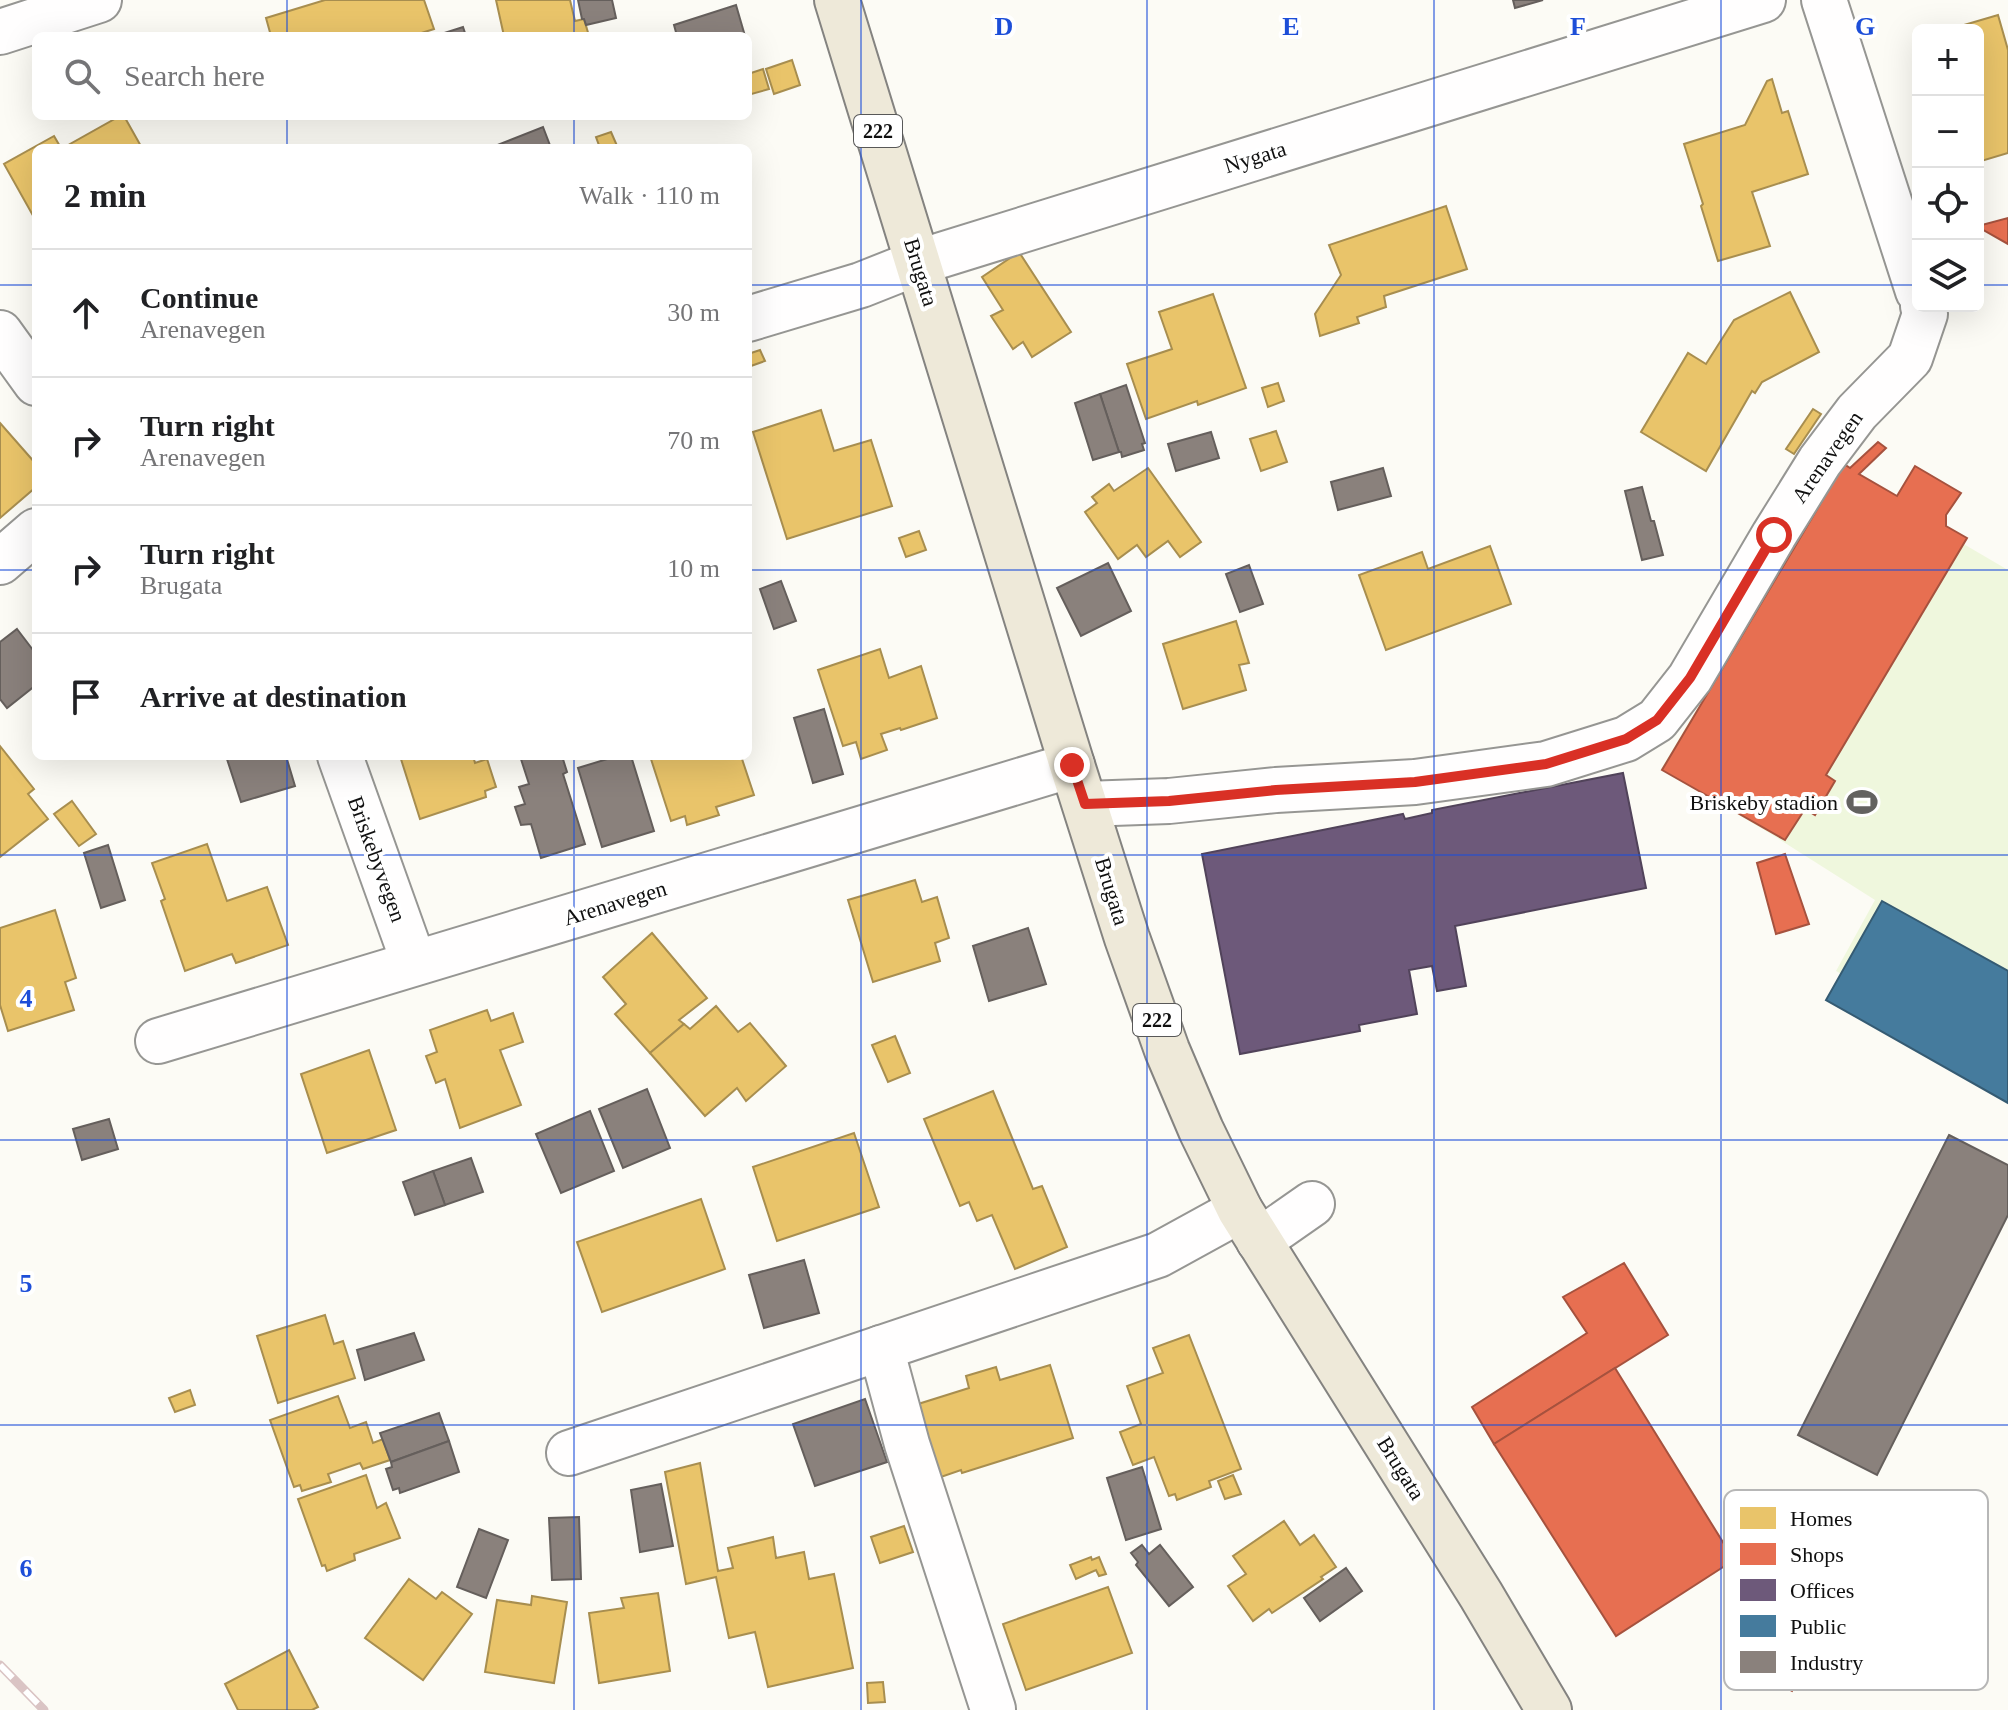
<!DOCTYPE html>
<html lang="en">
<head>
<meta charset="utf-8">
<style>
	body { margin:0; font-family:"Times New Roman",serif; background:#f2f2f2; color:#202124 }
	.controls { position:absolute; right:24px; top:24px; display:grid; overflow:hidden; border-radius:12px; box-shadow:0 8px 32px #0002 }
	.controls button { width:72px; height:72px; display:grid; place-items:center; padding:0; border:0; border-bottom:2px solid #e0e0e0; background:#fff; color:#202124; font:40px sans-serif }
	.stop { position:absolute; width:24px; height:24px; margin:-18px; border:6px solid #d93025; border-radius:50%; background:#fff }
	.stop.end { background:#d93025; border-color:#fff; box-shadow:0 2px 8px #0008 }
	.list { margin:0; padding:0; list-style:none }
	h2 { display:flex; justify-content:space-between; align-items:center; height:104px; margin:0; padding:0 32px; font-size:34px }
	h2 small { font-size:26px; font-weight:400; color:#757577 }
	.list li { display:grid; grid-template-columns:52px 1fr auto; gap:24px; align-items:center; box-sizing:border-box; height:128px; padding:0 32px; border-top:2px solid #e0e0e0 }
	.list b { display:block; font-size:30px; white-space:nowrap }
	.list p { margin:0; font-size:26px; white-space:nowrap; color:#757577 }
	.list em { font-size:26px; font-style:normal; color:#757577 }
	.icon { flex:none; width:44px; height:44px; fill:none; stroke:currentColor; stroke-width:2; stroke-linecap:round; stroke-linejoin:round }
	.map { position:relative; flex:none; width:2008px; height:1710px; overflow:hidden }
	.search { position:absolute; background:#fff; box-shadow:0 8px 32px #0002; left:32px; top:32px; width:720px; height:88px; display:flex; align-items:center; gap:20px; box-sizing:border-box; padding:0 28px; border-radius:12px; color:#757577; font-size:30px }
	.panel { position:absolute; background:#fff; box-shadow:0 8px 32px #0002; left:32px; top:144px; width:720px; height:616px; border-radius:12px }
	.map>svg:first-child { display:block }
</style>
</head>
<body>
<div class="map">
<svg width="2008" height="1710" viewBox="0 0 2008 1710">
	<rect width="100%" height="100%" fill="#fcfbf5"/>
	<!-- pitch -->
	<path fill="#eff7dd" d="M1839 471 2008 570V1069L1836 971 1875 900 1771 834 1661 769Z"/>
	<!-- homes -->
	<g fill="#e9c46a" stroke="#a88e4f" stroke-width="2">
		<path d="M325 0H424L434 29 412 36H271L266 18Z"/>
		<path d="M496 0H570L575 21 584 19 589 36H504Z"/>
		<path d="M1998 15 2008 50V153L1978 162V30H1947Z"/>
		<path d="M792 60 800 85 774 94 766 69Z"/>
		<path d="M763 69 769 89 748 95V74Z"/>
		<path d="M1772 79 1782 113 1788 111 1808 174 1752 192 1770 246 1718 261 1701 206 1703 204 1684 144 1745 125 1767 81Z"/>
		<path d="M120 116H124L142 148H63Z"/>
		<path d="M611 132 618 148H600L596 137Z"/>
		<path d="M54 136 61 148H36V221L4 164Z"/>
		<path d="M1446 206 1467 269 1384 296 1386 307 1357 317 1359 323 1320 336 1315 314 1341 275 1329 245Z"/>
		<path d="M1019 252 1071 332 1032 357 1023 342 1013 349 991 316 1003 310 982 277Z"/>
		<path d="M1790 292 1819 352 1762 382 1755 393 1752 391 1706 471 1641 432 1688 353 1706 364 1734 320Z"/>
		<path d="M1213 294 1246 388 1198 405 1197 401 1146 419 1127 364 1172 349 1159 312Z"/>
		<path d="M760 350 765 361 748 367V354Z"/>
		<path d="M1278 383 1284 401 1268 407 1262 388Z"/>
		<path d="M1813 409 1821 414 1794 454 1786 449Z"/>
		<path d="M821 410 834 451 871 440 892 506 787 539 753 432Z"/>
		<path d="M0 423 36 464V487L0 518Z"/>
		<path d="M1276 431 1287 462 1261 471 1250 439Z"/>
		<path d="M1148 468 1201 542 1180 557 1168 541 1146 557 1137 545 1118 559 1085 512 1097 503 1092 497 1109 484 1114 491Z"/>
		<path d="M919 531 926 550 906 557 899 538Z"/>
		<path d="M1490 546 1511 604 1386 650 1359 575 1422 552 1428 569Z"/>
		<path d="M1236 621 1249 663 1239 665 1246 690 1183 709 1163 644Z"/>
		<path d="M880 649 889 678 921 666 937 718 901 730 900 728 881 734 887 750 861 759 856 742 843 746 818 670Z"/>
		<path d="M0 746 34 789 28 794 48 819 0 857Z"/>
		<path d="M400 756H473L475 763 487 759 496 787 485 791 486 797 420 819Z"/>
		<path d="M650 756H741L754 795 716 807 719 815 687 825 685 816 671 821Z"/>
		<path d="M72 801 96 834 79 846 54 814Z"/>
		<path d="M207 844 227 901 267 887 288 945 236 963 232 954 185 971 161 901 165 899 152 863Z"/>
		<path d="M915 880 922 902 937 897 949 938 935 943 940 961 873 982 848 900Z"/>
		<path d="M55 910 76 978 65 982 74 1010 8 1031 0 1005V928Z"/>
		<path d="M652 933 707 998 679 1020 684 1024 650 1053 615 1014 626 1004 603 977Z"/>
		<path d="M716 1006 738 1032 750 1023 786 1066 746 1101 737 1088 705 1116 650 1053 684 1024 690 1029Z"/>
		<path d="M487 1010 491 1021 513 1013 523 1042 500 1050 521 1105 460 1128 445 1079 436 1083 426 1056 437 1052 430 1030Z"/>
		<path d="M895 1036 910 1073 888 1082 872 1045Z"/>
		<path d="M369 1050 396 1130 327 1153 301 1074Z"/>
		<path d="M993 1091 1033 1189 1042 1186 1067 1247 1015 1269 992 1215 977 1221 969 1202 960 1206 924 1119Z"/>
		<path d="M854 1133 879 1207 777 1241 753 1167Z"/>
		<path d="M701 1199 725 1269 602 1312 577 1242Z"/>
		<path d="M325 1315 334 1344 343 1341 355 1378 278 1403 257 1336Z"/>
		<path d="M1189 1335 1241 1469 1209 1481 1211 1487 1177 1500 1175 1494 1169 1496 1154 1457 1133 1465 1120 1432 1141 1424 1127 1386 1163 1373 1153 1348Z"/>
		<path d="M1050 1365 1073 1438 962 1473 961 1470 938 1478 915 1405 969 1388 966 1376 996 1367 1000 1380Z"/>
		<path d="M190 1390 195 1405 175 1412 169 1398Z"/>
		<path d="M338 1396 350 1428 366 1422 373 1443 383 1439 390 1460 363 1469 360 1463 328 1474 331 1482 302 1491 300 1485 294 1487 270 1420Z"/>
		<path d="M700 1463 718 1571 733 1568 728 1548 773 1537 776 1558 804 1552 809 1579 834 1574 853 1668 768 1687 755 1632 729 1638 716 1577 686 1584 665 1472Z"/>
		<path d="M366 1475 377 1508 386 1503 400 1538 354 1554 355 1560 327 1571 325 1565 322 1566 298 1499Z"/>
		<path d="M1233 1475 1241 1494 1225 1499 1218 1481Z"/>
		<path d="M1284 1521 1300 1545 1314 1535 1336 1567 1321 1577 1323 1579 1272 1613 1269 1609 1253 1621 1228 1586 1246 1574 1233 1556Z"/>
		<path d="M904 1526 913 1552 880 1563 871 1537Z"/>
		<path d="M1091 1557 1092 1560 1099 1557 1106 1574 1099 1576 1096 1570 1076 1579 1070 1565Z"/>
		<path d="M409 1579 436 1599 442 1592 472 1614 423 1680 365 1638Z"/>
		<path d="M1108 1587 1132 1653 1026 1690 1003 1624Z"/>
		<path d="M658 1593 670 1671 599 1683 589 1613 624 1608 621 1598Z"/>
		<path d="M532 1596 567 1602 554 1683 485 1672 497 1600 531 1605Z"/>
		<path d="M289 1650 318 1707 312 1710H238L225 1684Z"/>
		<path d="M883 1682 885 1702 868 1703 867 1683Z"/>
	</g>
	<!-- shops -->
	<g fill="#e76f51" stroke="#a6523e" stroke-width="2">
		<path d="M2008 218V244L1978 227V226Z"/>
		<path d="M1878 442 1886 448 1859 474 1897 496 1915 466 1961 493 1946 515V526L1967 538 1826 775 1835 781 1815 815 1805 809 1785 840 1662 770 1844 464 1850 468Z"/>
		<path d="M1785 854 1809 924 1776 934 1757 863Z"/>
		<path d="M1624 1263 1668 1335 1494 1444 1472 1407 1587 1333 1563 1297Z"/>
		<path d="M1615 1368 1734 1560 1616 1636 1494 1444Z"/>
		<path d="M1806 1537 1865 1567 1844 1607 1837 1603 1792 1691 1740 1664Z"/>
	</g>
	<!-- offices -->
	<path fill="#6d597a" stroke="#51435a" stroke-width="2" d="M1623 773 1646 888 1455 926 1466 986 1437 991 1432 966 1409 970 1417 1014 1359 1025 1360 1031 1240 1054 1202 854 1403 814 1405 819 1432 813V810Z"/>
	<!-- public -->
	<path fill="#457b9d" stroke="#355b73" stroke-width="2" d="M1882 901 2008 971V1103L1826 1000Z"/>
	<!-- industry -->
	<g fill="#8a817c" stroke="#655f5c" stroke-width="2">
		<path d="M578 0H612L616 18 586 25 584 19H582Z"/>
		<path d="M1513 0H1543L1515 8Z"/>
		<path d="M736 5 745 36H677L674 25Z"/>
		<path d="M463 27 466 36H435Z"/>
		<path d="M543 127 551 148H490Z"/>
		<path d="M1126 385 1145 443 1142 444 1144 450 1122 457 1121 452H1119L1100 394Z"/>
		<path d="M1100 394 1119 452 1093 460 1075 403Z"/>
		<path d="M1211 432 1219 458 1176 471 1168 444Z"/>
		<path d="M1383 468 1391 496 1338 510 1331 482Z"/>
		<path d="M1642 487 1651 521H1654L1663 555 1642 560 1625 491Z"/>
		<path d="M1108 563 1131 611 1081 636 1057 588Z"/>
		<path d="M1249 565 1263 604 1240 612 1226 574Z"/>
		<path d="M781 581 796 621 774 629 760 589Z"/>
		<path d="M17 629 36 654V685L7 708 0 699V642Z"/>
		<path d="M824 709 843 774 813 783 794 718Z"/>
		<path d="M226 756H286L295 786 241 802Z"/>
		<path d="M520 756H562L567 772 563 774 585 844 541 858 531 824 521 825 515 807 525 804 519 787 529 784Z"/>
		<path d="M617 756H631L654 831 602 847 578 768Z"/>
		<path d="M108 845 125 900 101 908 84 853Z"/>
		<path d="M1028 928 1046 984 989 1001 973 946Z"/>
		<path d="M647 1089 670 1148 623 1168 599 1109Z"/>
		<path d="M590 1111 614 1171 561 1193 536 1134Z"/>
		<path d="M109 1119 118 1149 82 1160 73 1129Z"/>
		<path d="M1949 1135 2008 1165V1215L1877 1475 1798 1435Z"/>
		<path d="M471 1158 483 1192 445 1205 433 1171Z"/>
		<path d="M433 1171 445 1205 415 1215 403 1182Z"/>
		<path d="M804 1260 819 1313 764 1328 749 1275Z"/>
		<path d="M414 1333 424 1360 365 1380 357 1350Z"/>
		<path d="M865 1399 887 1462 815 1486 793 1424Z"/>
		<path d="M439 1413 449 1441 391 1462 380 1433Z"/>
		<path d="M449 1441 459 1472 400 1493 399 1488 393 1490 386 1469 392 1467 391 1462Z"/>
		<path d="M1142 1467 1161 1529 1126 1540 1107 1478Z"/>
		<path d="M661 1484 673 1546 640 1552 631 1490Z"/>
		<path d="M579 1517 581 1579 552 1580 549 1518Z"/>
		<path d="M479 1529 508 1540 486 1598 457 1587Z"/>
		<path d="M1142 1545 1149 1554 1160 1545 1193 1587 1169 1606 1136 1565 1138 1562 1131 1553Z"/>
		<path d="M1346 1568 1362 1591 1320 1621 1304 1598Z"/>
	</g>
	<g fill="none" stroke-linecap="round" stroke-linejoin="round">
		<!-- minor casing -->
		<g stroke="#969693" stroke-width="48">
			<g id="minor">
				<path d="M1824 0 1918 291"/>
				<path d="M0 32 99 0"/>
				<path d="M748 319 861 285 919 262 1763 0"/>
				<path d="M0 333 36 383"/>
				<path d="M0 562 36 531"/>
				<path d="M340 756 414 963"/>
				<path d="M1085 804 1169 801 1276 790 1415 782 1546 764 1626 739 1657 720 1690 678 1774 535 1820 461 1857 412 1910 358 1925 314 1923 306"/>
				<path d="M158 1041 1072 765"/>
				<path d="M1259 1241 1312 1204"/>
				<path d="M881 1348 907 1444 993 1709"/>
				<path d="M569 1453 1158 1255 1240 1210"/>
			</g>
		</g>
		<!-- major casing -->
		<g stroke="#848380" stroke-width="48">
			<path id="major" d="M837 0 1072 765 1127 938 1167 1050 1201 1130 1240 1210 1481 1595 1549 1710"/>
		</g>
		<!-- minor -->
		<use href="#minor" stroke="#fffefe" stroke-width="44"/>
		<!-- major -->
		<use href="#major" stroke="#eee9d9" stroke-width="44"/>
		<!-- rail casing -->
		<g stroke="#dac4c4" stroke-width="9">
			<path id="rail" d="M0 1665 44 1710"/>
		</g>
		<!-- rail -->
		<use href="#rail" stroke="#fff" stroke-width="6" stroke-dasharray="18" stroke-linecap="butt"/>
	</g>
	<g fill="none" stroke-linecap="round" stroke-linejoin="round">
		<!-- route -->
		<path stroke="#d93025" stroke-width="10" d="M1072 765 1085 804 1169 801 1276 790 1415 782 1546 764 1626 739 1657 720 1690 678 1774 535"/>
	</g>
	<!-- grid -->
	<path fill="none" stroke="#1d4ed8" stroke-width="2" stroke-opacity="0.55" d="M287 0V36M574 0V36M861 0V1710M1147 0V1710M1434 0V1710M1721 0V1710M287 116V148M574 116V148M0 285H36M748 285H1918M1978 285H2008M0 570H36M748 570H2008M287 756V1710M574 756V1710M0 855H2008M0 1140H2008M0 1425H2008"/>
	<!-- icons -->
	<defs>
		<g id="stadium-bare" transform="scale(2.4)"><path d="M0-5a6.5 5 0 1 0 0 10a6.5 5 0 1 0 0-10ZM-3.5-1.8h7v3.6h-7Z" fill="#636260" stroke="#fff" stroke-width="2.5" paint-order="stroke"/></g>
	</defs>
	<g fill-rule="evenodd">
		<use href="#stadium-bare" x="1862" y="802"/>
	</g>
	<g text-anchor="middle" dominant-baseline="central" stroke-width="8" stroke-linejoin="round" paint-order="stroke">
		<!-- shield labels -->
		<g fill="#fff" stroke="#585858" stroke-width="2">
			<rect x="854" y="115" width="48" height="32" rx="6"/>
			<rect x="1133" y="1004" width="48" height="32" rx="6"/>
		</g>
		<g font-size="20" font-weight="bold" fill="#101010">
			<text x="878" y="131">222</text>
			<text x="1157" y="1020">222</text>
		</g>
		<!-- street labels -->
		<g font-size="22" fill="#101010" stroke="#fff">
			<text transform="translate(1255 157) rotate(-17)">Nygata</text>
			<text transform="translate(921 272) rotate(73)">Brugata</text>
			<text transform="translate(1827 457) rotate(-55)">Arenavegen</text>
			<text transform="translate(377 859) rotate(70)">Briskebyvegen</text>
			<text transform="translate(1112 891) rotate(73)">Brugata</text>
			<text transform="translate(615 903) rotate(-17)">Arenavegen</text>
			<text transform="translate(1401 1468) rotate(58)">Brugata</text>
		</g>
		<!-- poi labels -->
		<g font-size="22" fill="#101010" stroke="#fff" text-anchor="end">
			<text x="1838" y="802">Briskeby stadion</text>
		</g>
	</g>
	<!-- legend -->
	<rect x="1724" y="1490" width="264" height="200" rx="12" fill="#fff" stroke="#b7b7b7" stroke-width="2"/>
	<rect x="1740" y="1507" width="36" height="22" fill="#e9c46a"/>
	<rect x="1740" y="1543" width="36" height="22" fill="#e76f51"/>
	<rect x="1740" y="1579" width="36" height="22" fill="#6d597a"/>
	<rect x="1740" y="1615" width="36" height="22" fill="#457b9d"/>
	<rect x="1740" y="1651" width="36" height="22" fill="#8a817c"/>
	<g font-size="22" fill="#101010">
		<text x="1790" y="1526">Homes</text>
		<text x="1790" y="1562">Shops</text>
		<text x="1790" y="1598">Offices</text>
		<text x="1790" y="1634">Public</text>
		<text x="1790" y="1670">Industry</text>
	</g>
	<g font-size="26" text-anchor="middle" font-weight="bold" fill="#1d4ed8" stroke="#fff" stroke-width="8" stroke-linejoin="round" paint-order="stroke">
		<text x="1004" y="35">D</text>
		<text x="1291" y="35">E</text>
		<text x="1578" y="35">F</text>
		<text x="1865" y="35">G</text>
		<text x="26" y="1007">4</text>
		<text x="26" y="1292">5</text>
		<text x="26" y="1577">6</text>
	</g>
</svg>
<div class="controls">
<button>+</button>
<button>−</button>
<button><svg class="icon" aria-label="locate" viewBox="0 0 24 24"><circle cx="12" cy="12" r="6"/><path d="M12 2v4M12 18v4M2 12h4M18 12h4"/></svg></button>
<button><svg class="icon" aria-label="layers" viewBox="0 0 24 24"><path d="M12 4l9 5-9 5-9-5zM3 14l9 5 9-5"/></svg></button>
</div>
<div class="stop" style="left:1774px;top:535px"></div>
<div class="stop end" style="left:1072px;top:765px"></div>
<div class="search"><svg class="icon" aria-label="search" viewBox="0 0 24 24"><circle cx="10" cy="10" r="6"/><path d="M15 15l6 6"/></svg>Search here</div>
<section class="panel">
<h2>2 min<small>Walk · 110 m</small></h2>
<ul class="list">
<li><svg class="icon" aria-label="ahead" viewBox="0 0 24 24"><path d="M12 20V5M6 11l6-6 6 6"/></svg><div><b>Continue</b><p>Arenavegen</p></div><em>30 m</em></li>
<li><svg class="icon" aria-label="right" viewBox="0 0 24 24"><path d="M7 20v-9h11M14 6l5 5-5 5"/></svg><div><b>Turn right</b><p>Arenavegen</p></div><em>70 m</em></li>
<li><svg class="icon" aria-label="right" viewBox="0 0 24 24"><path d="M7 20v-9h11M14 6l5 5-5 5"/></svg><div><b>Turn right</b><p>Brugata</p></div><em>10 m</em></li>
<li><svg class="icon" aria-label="arrive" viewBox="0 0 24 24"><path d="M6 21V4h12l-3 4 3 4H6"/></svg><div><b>Arrive at destination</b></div></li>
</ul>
</section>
</div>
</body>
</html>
